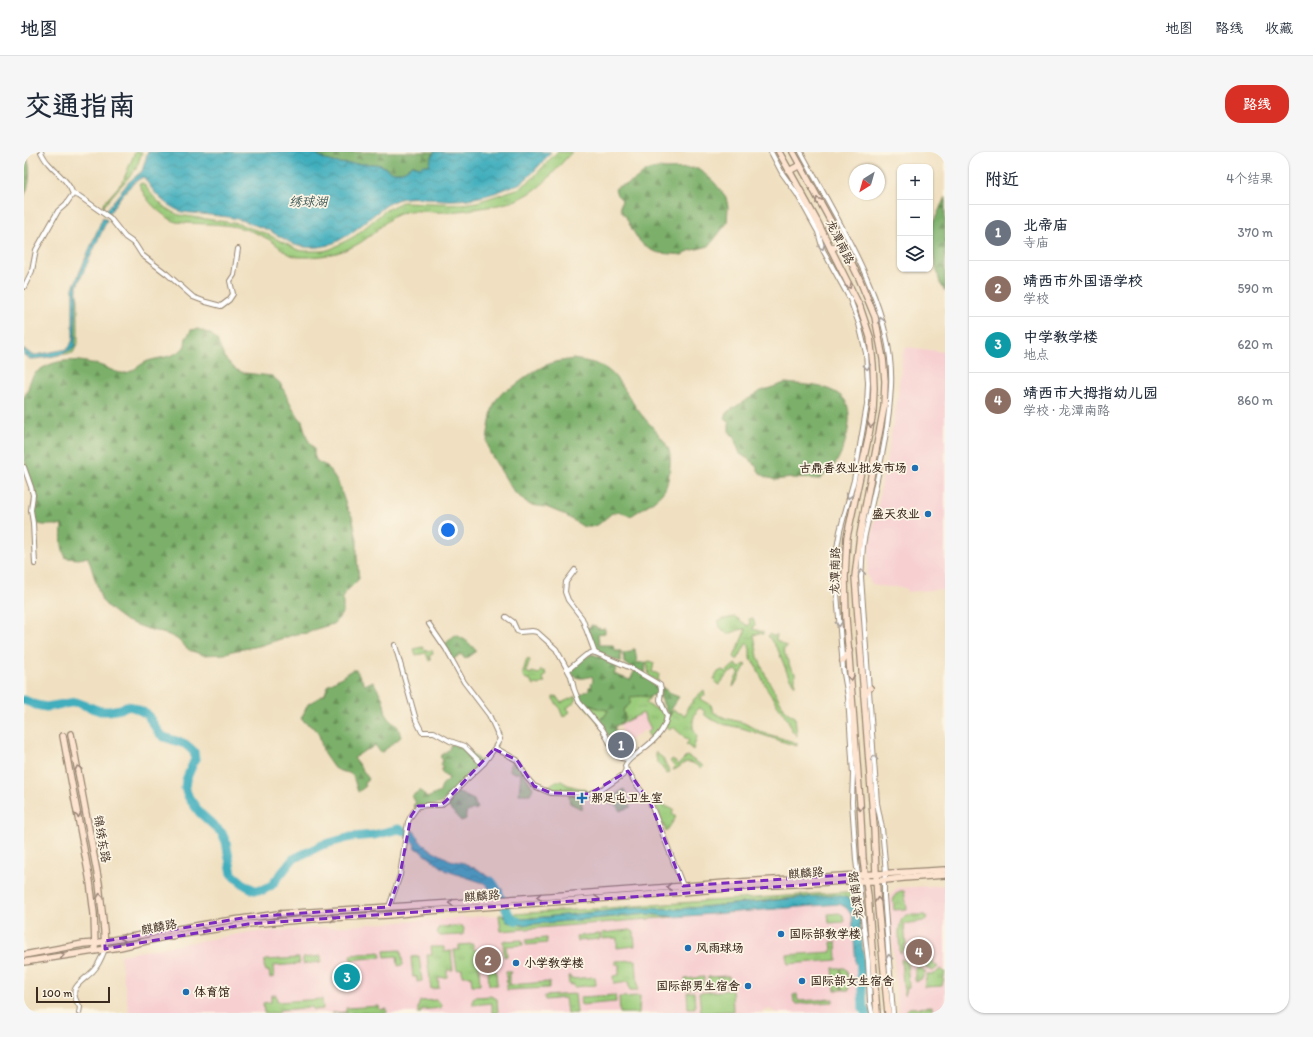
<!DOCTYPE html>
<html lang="zh">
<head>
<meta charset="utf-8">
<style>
	body { margin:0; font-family:Itim,"LXGW WenKai TC",sans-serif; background:#f6f6f7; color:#1f2937 }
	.controls { position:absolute; right:12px; top:12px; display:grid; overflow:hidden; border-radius:8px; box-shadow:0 1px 3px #0004 }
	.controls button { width:36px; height:36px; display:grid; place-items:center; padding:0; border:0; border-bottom:1px solid #e0e1e3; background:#fff; color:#1f2937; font:20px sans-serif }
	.compass { position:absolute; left:825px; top:12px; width:36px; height:36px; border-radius:50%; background:#fff; box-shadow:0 1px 3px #0004; rotate:217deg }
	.scale { position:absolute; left:12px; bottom:10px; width:74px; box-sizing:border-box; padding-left:4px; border:2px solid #3b2a1e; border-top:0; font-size:11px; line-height:14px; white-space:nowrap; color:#3b2a1e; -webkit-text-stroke:3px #fcf5e5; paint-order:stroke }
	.you { position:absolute; left:424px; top:378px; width:14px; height:14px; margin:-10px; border:3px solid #fff; border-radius:50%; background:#1a73e8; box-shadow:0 0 0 6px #1a73e833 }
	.badge { display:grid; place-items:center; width:26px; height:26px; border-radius:50%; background:#d93025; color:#fff; font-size:13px; font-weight:700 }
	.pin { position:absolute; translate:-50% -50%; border:2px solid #fff; box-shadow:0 1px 4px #0006 }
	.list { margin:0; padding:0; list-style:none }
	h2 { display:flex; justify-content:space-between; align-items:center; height:52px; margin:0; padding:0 16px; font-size:17px }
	h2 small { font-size:13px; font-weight:400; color:#747a83 }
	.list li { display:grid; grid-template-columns:26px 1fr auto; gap:12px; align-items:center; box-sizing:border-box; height:56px; padding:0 16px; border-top:1px solid #e0e1e3 }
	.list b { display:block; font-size:15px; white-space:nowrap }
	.list p { margin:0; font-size:13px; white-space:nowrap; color:#747a83 }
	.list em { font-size:13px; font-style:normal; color:#747a83 }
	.icon { flex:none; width:22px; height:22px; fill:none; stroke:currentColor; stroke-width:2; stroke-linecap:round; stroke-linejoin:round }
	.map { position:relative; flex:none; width:921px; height:861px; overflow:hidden; border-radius:16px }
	header { display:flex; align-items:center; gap:24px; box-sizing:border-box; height:56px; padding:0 20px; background:#fff; border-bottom:1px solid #e0e1e3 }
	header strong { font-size:19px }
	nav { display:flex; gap:22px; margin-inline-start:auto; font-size:14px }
	.intro { display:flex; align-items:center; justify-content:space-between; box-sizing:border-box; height:96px; padding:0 24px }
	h1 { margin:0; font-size:28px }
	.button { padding:10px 18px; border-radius:16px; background:#d93025; color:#fff; font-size:14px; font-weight:700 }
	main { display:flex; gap:24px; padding:0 24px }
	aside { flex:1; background:#fff; border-radius:16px; box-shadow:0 1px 3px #0004 }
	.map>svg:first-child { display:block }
</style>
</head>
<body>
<header>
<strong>地图</strong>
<nav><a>地图</a><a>路线</a><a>收藏</a></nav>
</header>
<div class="intro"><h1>交通指南</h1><a class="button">路线</a></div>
<main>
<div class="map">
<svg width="921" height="861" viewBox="0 0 921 861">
	<defs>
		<pattern id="grass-tufts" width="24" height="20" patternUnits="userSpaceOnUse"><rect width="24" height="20" fill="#9bcc7b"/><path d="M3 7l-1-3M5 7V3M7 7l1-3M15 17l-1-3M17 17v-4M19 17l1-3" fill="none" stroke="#86af6a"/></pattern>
		<pattern id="forest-firs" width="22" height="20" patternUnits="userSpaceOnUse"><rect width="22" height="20" fill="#7cb06b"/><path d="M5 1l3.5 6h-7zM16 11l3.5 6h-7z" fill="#678f57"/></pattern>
		<pattern id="park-crowns" width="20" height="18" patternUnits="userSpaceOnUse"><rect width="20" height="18" fill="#9bcc7b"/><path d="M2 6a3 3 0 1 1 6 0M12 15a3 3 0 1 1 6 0" fill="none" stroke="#86af6a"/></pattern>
		<pattern id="water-waves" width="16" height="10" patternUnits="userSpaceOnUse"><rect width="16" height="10" fill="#40aebd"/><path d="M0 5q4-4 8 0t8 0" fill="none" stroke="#378e99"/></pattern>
	</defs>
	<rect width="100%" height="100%" fill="#fcf5e5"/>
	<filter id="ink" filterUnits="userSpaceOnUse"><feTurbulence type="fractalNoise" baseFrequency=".025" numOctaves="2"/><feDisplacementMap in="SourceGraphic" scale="8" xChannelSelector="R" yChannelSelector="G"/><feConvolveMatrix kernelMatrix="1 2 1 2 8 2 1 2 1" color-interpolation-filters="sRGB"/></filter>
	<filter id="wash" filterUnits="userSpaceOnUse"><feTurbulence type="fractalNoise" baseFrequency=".012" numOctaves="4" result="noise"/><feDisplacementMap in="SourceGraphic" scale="16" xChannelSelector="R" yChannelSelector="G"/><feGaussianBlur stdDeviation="0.9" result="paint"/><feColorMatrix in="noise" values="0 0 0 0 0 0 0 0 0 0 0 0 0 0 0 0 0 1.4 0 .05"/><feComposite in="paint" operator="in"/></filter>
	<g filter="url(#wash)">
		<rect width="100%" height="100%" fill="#f0e0c1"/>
		<!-- built -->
		<g fill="#f7cfd1">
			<path d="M883 195 921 200V437L883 440 882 436 854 434 850 433 846 430 843 422 846 393 872 257 879 201Z"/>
			<path d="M619 561 627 578 623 580 621 578 601 591 596 572Z"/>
			<path d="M921 733V861H874L865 746 872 736Z"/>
			<path d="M815 752 822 754 826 759 828 765 836 861H754L745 857 736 861H105L96 803 221 781 475 763 477 779Z"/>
		</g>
		<!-- grass -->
		<g fill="url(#grass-tufts)" stroke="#6b7b4c">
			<path d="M111 0H118L112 17 88 44 80 54 79 58 77 57 81 50 99 29Z"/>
			<path d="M533 0H548C536 12 526 27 512 37 494 51 474 53 452 57 442 58 430 60 419 60 405 61 391 56 377 61 363 66 355 78 343 86 325 100 300 106 277 105 265 105 258 97 249 90 241 85 233 81 224 78 201 70 176 73 152 70 136 63 121 48 115 32L119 31C129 45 139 57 155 63L215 72 243 82 274 98 279 99H300L307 97 331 84 362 58 378 50 439 52 453 50 496 36 507 28Z"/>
			<path d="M52 140 54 146V191L49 201 26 204 45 199 51 194Z"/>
			<path d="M711 465 724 474 726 471 725 467 729 466 731 473 729 475V477L739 480V482L735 481 730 483 734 505 743 526 760 556 764 561 771 565 773 584 767 577 764 568 744 539 730 510 726 507V497L723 490 714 507H712L710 505 722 477C713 477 710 481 703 482L695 474 696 473 694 470 700 467Z"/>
			<path d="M746 482 749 484 753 483 752 488 763 495 759 497 767 517 771 521V533L765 525 754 498 744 484Z"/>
			<path d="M399 495 400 498 402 497 403 499 408 498 409 502 405 504 407 508 405 509 402 501 392 503 390 497Z"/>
			<path d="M503 507 506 508 502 520 507 522 508 520 515 522 517 518 521 520 522 523 518 526 521 530 515 533 513 532 510 533 505 527H502L499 524V520Z"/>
			<path d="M625 509 630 511 628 520 635 522 634 530 625 524 623 510Z"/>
			<path d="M711 512 716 516 720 512 722 513 710 534 709 535 710 530 715 520 711 518 704 522 695 533 693 532 690 527 694 520 698 518 702 520Z"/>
			<path d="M680 538 681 543 677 545V547L687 553 689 560 701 566 720 571 737 580 773 591V594C756 589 739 583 721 577 707 573 691 573 680 562L681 560 675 555C671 560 668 569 669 575 670 579 672 581 673 585L669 598 662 592 665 589 649 575 646 578 641 574 644 563H647L648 558 661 563 663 559 662 558 668 550 670 551 669 548Z"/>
			<path d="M532 544 537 551 552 544V549L543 556 546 560 539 565 535 555 529 547V545Z"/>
			<path d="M616 544 626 545 622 551 626 554 633 557 636 551C638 556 641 562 641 567 640 575 633 584 627 588L623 580 627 577 619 561 596 572 601 566 599 557 603 555 607 545Z"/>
			<path d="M560 553C567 552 575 557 583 558L584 559 581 564 573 569Z"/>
			<path d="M631 600 640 607V609L646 620 643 622 633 609Z"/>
			<path d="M663 604 679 614 677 616C674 614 668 610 664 610 659 610 655 617 649 618L651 615 646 609 649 607 654 613Z"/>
			<path d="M488 606 491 608 509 636 506 642H495L497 621H491L485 618Z"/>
			<path d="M532 629H537L544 633 563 638 562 640 540 639H525L526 633Z"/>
			<path d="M545 643 556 644 558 654V658L552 654 546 651Z"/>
			<path d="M631 650H633L650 658 648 662 652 665 642 680Z"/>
			<path d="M822 740C830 742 834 749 835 757H832L831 753 778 745 656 757 615 756 499 767 491 765 490 762Z"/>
			<path d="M815 761 819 763 820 770 805 771 804 762Z"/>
			<path d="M624 762 650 765 477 779 475 763H479V765L498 773Z"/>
			<path d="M883 763H901V765H904L900 769 880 772 882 793H880V798L876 801C876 790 871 768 883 763Z"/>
			<path d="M438 774 440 776 439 783 416 784 413 781 415 775Z"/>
			<path d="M606 778 610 780 611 794 593 796V786L578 787V781Z"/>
			<path d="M576 782V787L553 789 552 784Z"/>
			<path d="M522 786 523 791 502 793V788Z"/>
			<path d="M498 788 499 793 482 794 483 804 480 805 479 789Z"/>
			<path d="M807 790H812L813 808 764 812 762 803 808 800Z"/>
			<path d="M449 792V798H454L456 833H448L447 824H438V817L433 818 430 798H435V793Z"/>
			<path d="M407 795H420V800L427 799 429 818H423V825L414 826 415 836 407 837 403 803H408Z"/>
			<path d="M377 798 379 813 374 814 373 804 361 805 360 799Z"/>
			<path d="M356 800 357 805 327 808 326 803Z"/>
			<path d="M297 804V810L279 812V806Z"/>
			<path d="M395 804 398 829 393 830V825H389L387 805Z"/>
			<path d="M907 805 910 812 914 815 909 819C902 818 899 811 891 812V810L893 809V806Z"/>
			<path d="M275 806V812L249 814 250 825 246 826 245 819H242L240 814 241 808Z"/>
			<path d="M877 807 883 810 885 836H883L882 841 880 843Z"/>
			<path d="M612 808 614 838H606L604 830 590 832 589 824 595 823V812H591V809Z"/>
			<path d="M895 815 902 820 900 821 898 827 891 829V816Z"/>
			<path d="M809 816H816L817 820 813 827V832L819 838H811Z"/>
			<path d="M817 816H821L823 818 825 838H820L814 832V828L818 823Z"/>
			<path d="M916 817 921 820 918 834 900 835 903 822H911Z"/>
			<path d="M464 818H472L473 833H465Z"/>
			<path d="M482 819H487V821H485V833L525 830V836L483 838Z"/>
			<path d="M544 824H546V827L571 825 572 833 550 835 549 832 545 833Z"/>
			<path d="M551 842 553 861H543L541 846 521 848 520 844Z"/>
			<path d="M773 842 774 849 809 847V850L773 852 770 850 769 843Z"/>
			<path d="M247 843H252L253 850 298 847 299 857 289 858 288 855H282V856L255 858V861H240L239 851 247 850Z"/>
			<path d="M591 843 592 850 557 853 556 845Z"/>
			<path d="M467 844 473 847 474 861H468V851L449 853V846L451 845Z"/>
			<path d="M616 844 615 861H596L595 845Z"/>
			<path d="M412 848 417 852V856L397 858V861H394V855L396 849Z"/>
			<path d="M355 854 356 858 363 857V861H308L322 860V856Z"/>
			<path d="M908 855V861H884L882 859 885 856Z"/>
		</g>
		<!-- forest -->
		<g fill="url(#forest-firs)" stroke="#5c6d44">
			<path d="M0 0C8 12 7 32 0 44Z"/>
			<path d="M291 0H410L405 13 396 15 389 13C385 15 379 20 375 20 364 21 363 15 356 13 353 12 350 12 347 12 328 11 305 15 291 0Z"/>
			<path d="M634 16 641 17 674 16 690 30 702 45 704 55 703 71 685 94 665 99 658 103C647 101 637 103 627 98 614 92 608 77 602 65 600 63 598 60 597 57 596 54 597 51 598 48L593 43 591 37C596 32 601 34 606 31 619 25 616 18 634 16Z"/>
			<path d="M921 45V139L916 131 906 90V78Z"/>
			<path d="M174 177 188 183 193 188 200 205 211 217 220 221 248 224 256 231 271 260 278 269 283 286 290 297V303L292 308 296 311 303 314 314 331 324 358 328 364 333 387V406L335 427 319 443V460L314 467 309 472 292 477 284 481 272 482 235 494 208 499 201 502 179 503 165 498 153 487 145 483 124 477 102 469 86 457 78 449 64 405 55 407 42 406C37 397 37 385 38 374 28 371 20 376 11 370 12 364 9 360 9 354L12 351 14 346 4 322 0 304V245C7 236 3 227 14 219 34 205 56 207 78 214 86 217 94 222 102 221 110 219 116 212 124 209 135 205 152 206 160 195 162 192 161 189 162 186 164 183 166 181 167 178Z"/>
			<path d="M549 207C560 209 571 210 581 216 595 224 606 249 617 262 625 272 640 286 645 298 648 306 645 327 642 335 638 346 617 357 607 364L594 360 588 361 575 372 567 375H560L539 362 522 355 506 353 490 340 466 301 463 290 464 281 468 258 472 248 480 239 489 235 509 220 520 214 531 210Z"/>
			<path d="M761 231C779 233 802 232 817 244 834 257 821 300 809 315 806 319 801 323 796 327L768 326 751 328 742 325 736 321 729 310 716 302 710 286 705 279V271L701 266 703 260 737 239Z"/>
			<path d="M567 473 572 474V476L581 477V481L574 482 575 493H589L591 499H597V510L573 500 561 475 567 476Z"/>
			<path d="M431 483C440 486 446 491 452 499L441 507 437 502 428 508 420 493Z"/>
			<path d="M609 497H611L613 511 622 510 621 522 600 511 599 501 607 500Z"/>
			<path d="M568 502 594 512 590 522 606 528 611 518 635 535 636 538 635 546 628 543 626 545 616 544 607 545 606 552 599 558 601 566 596 572 591 574V584L584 583 573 569 581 564 584 558 576 557 566 553H560L554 545 558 541 565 538V535L568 534 567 531 569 529 568 524C560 527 550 528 546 519L558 507Z"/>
			<path d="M329 518H332L341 533 349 529 359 547 362 562 367 569 374 575 377 585 357 601 351 593 344 598 343 597 330 606 345 627 340 631 342 634 334 640 329 624 325 621 316 619 309 615 300 602 295 583 292 578 277 567 284 552 301 542 304 533Z"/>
			<path d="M638 535 647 542 655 545 647 556 646 563H644L637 546Z"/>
			<path d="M427 592 441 595 458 611 442 624 430 639 416 652 391 656 389 653 392 651 388 644 396 638 403 646 416 640 418 633 425 627 417 619 419 615 417 613 419 608 416 605 425 597Z"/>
			<path d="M600 637C603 643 602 650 607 655L596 659 592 653 578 649V648L587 644 588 645Z"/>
			<path d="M433 640 450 648 452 654 454 655 451 659 449 657C444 661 441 658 442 667L437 669 421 651 429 645Z"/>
		</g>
		<!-- park -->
		<path fill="url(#park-crowns)" stroke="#6b7b4c" d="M876 739H880L883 757 870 758 869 746 873 741Z"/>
		<!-- pitch -->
		<g fill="#9bcc7b" stroke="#6b7b4c">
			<path d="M705 824V834L685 835 684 825Z"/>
			<path d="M680 825V836L662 837 661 827Z"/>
			<path d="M708 838 709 859 677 861 675 841Z"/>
			<path d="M663 840H670L671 856H664Z"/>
		</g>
		<!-- water -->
		<g fill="url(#water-waves)" stroke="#3e6c6e">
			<path d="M124 0H291C305 15 328 11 347 12 350 12 353 12 356 13 363 15 364 21 375 20 379 20 385 15 389 13L396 15 400 13H405L410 0H527C518 10 509 22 498 30 494 33 490 33 486 35 466 44 443 49 421 48 406 47 387 43 372 48 364 51 359 56 352 61 327 81 306 103 271 93L244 78 220 69 205 65 158 60C141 54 129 40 120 25 108 28 90 52 85 63L82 60 84 56 105 30 118 19Z"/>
			<path d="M79 65 83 68 53 134 51 194C45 203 17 207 6 207L0 203V197L8 203H12L43 197 46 194 49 187V136Z"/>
			<path d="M385 677 390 679 395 688 404 696 426 708 440 711 455 718 471 730 479 738H467L460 731 423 719 391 695 390 691 384 683Z"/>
			<path d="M807 743C818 743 829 746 833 757H835L840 814H835L832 812 828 765C825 758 822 755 815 752L650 765 624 762 498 773 483 770 479 763 490 762 491 765 499 767 615 756 656 757Z"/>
		</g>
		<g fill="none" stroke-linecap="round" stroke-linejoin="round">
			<!-- river -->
			<g stroke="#40aebd" stroke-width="9">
				<path d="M0 548 12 553 22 555 52 550 76 559H85L97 557 102 554 109 555 123 562 135 581 140 585 161 592 166 596 170 600 171 607 162 628 161 636 165 646 176 661 198 681 202 690 208 722 221 733 230 738H239L248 733 269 707 298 693 327 685 350 683 375 677 386 682 389 686"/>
				<path d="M467 729C478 740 480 764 493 769"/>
				<path d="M836 804 839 856 843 861"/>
			</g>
		</g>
	</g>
	<g filter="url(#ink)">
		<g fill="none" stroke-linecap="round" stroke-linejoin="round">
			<!-- street casing -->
			<g stroke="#968570" stroke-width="6">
				<g id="street">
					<path d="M747 0 758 21 773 42 789 71 794 80 799 98 826 147 835 172 842 201 844 231 843 253 830 328 816 379 813 396V441L819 516 824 545 829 622 828 650 832 708 844 809 846 851 848 861"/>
					<path d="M777 0C813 68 871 155 867 234 865 277 855 318 846 360 844 371 840 383 839 395 838 405 838 415 837 425L853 651 858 676 862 721 860 728V744L869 861"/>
					<path d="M49 42 55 44 86 66 101 85 111 92 118 103 143 122 169 145 182 150 197 154 205 148 209 142 206 129 210 123 214 97"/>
					<path d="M0 135 8 119 12 98 34 59 42 52 49 42C44 28 33 22 24 11 21 8 19 4 17 0"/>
					<path d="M0 315 7 335 9 343 7 358 9 371 11 412"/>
					<path d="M551 418 542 430 541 440 544 448 558 466 571 501"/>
					<path d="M482 465 489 470 493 479 496 480 508 479 513 480 532 497 547 524 550 537 555 550 579 578 592 603 597 606 603 607 604 609"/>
					<path d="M405 472 422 497 440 530 465 563 476 587 470 597"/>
					<path d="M371 493 392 568 398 580H410L426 589 440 594 455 609 460 611"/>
					<path d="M543 517H545L562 503 569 500 607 516 636 533 637 537 636 548 643 564C640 582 627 591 614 601 609 605 603 608 601 614L602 618"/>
					<path d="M365 755 376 723 384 670 387 664 394 654 404 653H417L422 649 442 628 460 611 470 597H473L493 608 503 626 510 634 527 641 565 642 580 636 599 623 601 619H604L612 632 626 650 659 734"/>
					<path d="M55 861 56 855C42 835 56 832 69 819 75 813 78 805 81 797"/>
				</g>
			</g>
			<!-- secondary casing -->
			<g stroke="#968570" stroke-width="8">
				<g id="secondary">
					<path d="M755 0 793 69 836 155 846 185 849 212 850 236 849 259 845 282 823 385 821 425 822 466 836 650 839 707 844 744 853 861"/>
					<path d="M769 0 812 79 835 126 851 165 859 207 861 229 860 255 836 383 831 425 850 676 853 744 864 861"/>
					<path d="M765 19 776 13"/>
					<path d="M807 97 818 91"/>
					<path d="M819 509 825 499"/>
					<path d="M840 543 846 536"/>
					<path d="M47 582 75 731 80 778 81 797"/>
					<path d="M39 584 66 730 70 762 71 795"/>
					<path d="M0 803 59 792 71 791 195 770 254 762 446 750 716 730 921 718"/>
					<path d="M0 810 96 795 140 785 224 772 301 766 365 763 403 759 611 744 716 735 822 729H852L880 726 921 723"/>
				</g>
			</g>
			<!-- street -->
			<use href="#street" stroke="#fff" stroke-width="4"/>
			<!-- secondary -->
			<use href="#secondary" stroke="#fde4d1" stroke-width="5.5"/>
		</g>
		<!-- one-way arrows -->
		<defs><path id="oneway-chevron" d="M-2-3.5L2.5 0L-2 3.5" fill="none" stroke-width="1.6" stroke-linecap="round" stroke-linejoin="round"/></defs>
		<g stroke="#9c8778">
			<use href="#oneway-chevron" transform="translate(794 48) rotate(-118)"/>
			<use href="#oneway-chevron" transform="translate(825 134) rotate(62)"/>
			<use href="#oneway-chevron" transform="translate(847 273) rotate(98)"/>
			<use href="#oneway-chevron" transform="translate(827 526) rotate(85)"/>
			<use href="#oneway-chevron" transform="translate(54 616) rotate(-101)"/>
			<use href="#oneway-chevron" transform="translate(836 656) rotate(87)"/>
			<use href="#oneway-chevron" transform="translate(54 663) rotate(79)"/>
			<use href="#oneway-chevron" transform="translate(645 735) rotate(176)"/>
			<use href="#oneway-chevron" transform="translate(76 744) rotate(-97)"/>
			<use href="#oneway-chevron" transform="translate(515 745) rotate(176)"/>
			<use href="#oneway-chevron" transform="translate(573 747) rotate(-4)"/>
			<use href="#oneway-chevron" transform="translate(854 748) rotate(-95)"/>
			<use href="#oneway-chevron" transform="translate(427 751) rotate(177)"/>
			<use href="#oneway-chevron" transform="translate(255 762) rotate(176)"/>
			<use href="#oneway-chevron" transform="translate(309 766) rotate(-1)"/>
			<use href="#oneway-chevron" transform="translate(180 778) rotate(-9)"/>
			<use href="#oneway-chevron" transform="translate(99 786) rotate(170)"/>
			<use href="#oneway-chevron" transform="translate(38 803) rotate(-10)"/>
		</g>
		<g stroke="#a79f9a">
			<use href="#oneway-chevron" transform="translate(798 95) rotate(70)"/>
			<use href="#oneway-chevron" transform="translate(857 168) rotate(-105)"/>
			<use href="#oneway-chevron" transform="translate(843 215) rotate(85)"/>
			<use href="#oneway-chevron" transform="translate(825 344) rotate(105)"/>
			<use href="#oneway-chevron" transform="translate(838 420) rotate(-88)"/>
			<use href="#oneway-chevron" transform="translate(815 472) rotate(84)"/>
			<use href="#oneway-chevron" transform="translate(850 606) rotate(-95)"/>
			<use href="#oneway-chevron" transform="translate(865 805) rotate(-95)"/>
		</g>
	</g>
	<!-- marked area -->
	<path fill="#7b2cbf" fill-opacity="0.2" stroke="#7b2cbf" stroke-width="3" stroke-dasharray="8 5" stroke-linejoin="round" d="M470 597 493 608 510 634 527 641 565 642 604 619 626 650 659 734 834 722V729L224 772 81 797V789L224 765 365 755 376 723 387 664 394 654 417 653 422 649Z"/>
	<!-- markers -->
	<g fill="#1f6fb2" stroke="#fcf5e5" stroke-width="1.5">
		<circle cx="891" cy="316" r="4"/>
		<circle cx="904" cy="362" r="4"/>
		<path d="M556 640h4v4h4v4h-4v4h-4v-4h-4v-4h4z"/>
		<circle cx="757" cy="782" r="4"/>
		<circle cx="664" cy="796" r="4"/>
		<circle cx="492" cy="811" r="4"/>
		<circle cx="778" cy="829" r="4"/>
		<circle cx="724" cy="834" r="4"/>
		<circle cx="162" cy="840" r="4"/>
	</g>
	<g text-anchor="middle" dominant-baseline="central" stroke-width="3.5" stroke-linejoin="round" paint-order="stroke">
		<!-- street labels -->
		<g font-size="12" fill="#3b2a1e" stroke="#fcf5e5">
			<text transform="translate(816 90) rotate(64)">龙潭南路</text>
			<text transform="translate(811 419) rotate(-89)">龙潭南路</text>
			<text transform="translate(78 687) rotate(80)">锦绣东路</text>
			<text transform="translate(782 721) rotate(-4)">麒麟路</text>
			<text transform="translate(832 743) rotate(-97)">龙潭南路</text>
			<text transform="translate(458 744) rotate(-4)">麒麟路</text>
			<text transform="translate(135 775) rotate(-11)">麒麟路</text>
		</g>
		<!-- poi labels -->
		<g font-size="12" font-weight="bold" fill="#3b2a1e" stroke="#fcf5e5" text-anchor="start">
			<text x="883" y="316" text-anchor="end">古鼎香农业批发市场</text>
			<text x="896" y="362" text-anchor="end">盛天农业</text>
			<text x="567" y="646">那足屯卫生室</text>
			<text x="765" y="782">国际部教学楼</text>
			<text x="672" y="796">风雨球场</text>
			<text x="500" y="811">小学教学楼</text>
			<text x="786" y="829">国际部女生宿舍</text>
			<text x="716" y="834" text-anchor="end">国际部男生宿舍</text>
			<text x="170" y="840">体育馆</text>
		</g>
		<!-- water labels -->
		<g font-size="13" font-style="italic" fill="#3d5856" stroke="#fcf5e5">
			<text x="284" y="49">绣球湖</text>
		</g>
	</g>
</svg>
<div class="controls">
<button>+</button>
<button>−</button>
<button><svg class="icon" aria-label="layers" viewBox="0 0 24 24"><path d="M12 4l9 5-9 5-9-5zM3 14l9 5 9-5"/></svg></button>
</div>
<svg class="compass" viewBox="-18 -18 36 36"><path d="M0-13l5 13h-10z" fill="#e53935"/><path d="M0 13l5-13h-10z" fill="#747a83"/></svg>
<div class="scale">100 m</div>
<div class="you"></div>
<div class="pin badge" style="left:597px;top:593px;background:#6b7280">1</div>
<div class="pin badge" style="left:464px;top:808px;background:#8d6e63">2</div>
<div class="pin badge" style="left:323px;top:825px;background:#0f9aa8">3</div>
<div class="pin badge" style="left:895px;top:800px;background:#8d6e63">4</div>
</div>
<aside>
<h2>附近<small>4个结果</small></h2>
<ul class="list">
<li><span class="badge" style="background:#6b7280">1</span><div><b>北帝庙</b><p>寺庙</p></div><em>370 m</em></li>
<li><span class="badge" style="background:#8d6e63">2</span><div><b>靖西市外国语学校</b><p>学校</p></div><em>590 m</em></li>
<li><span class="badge" style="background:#0f9aa8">3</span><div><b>中学教学楼</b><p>地点</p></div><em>620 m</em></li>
<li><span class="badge" style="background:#8d6e63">4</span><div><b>靖西市大拇指幼儿园</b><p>学校 · 龙潭南路</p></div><em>860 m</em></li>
</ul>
</aside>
</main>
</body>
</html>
